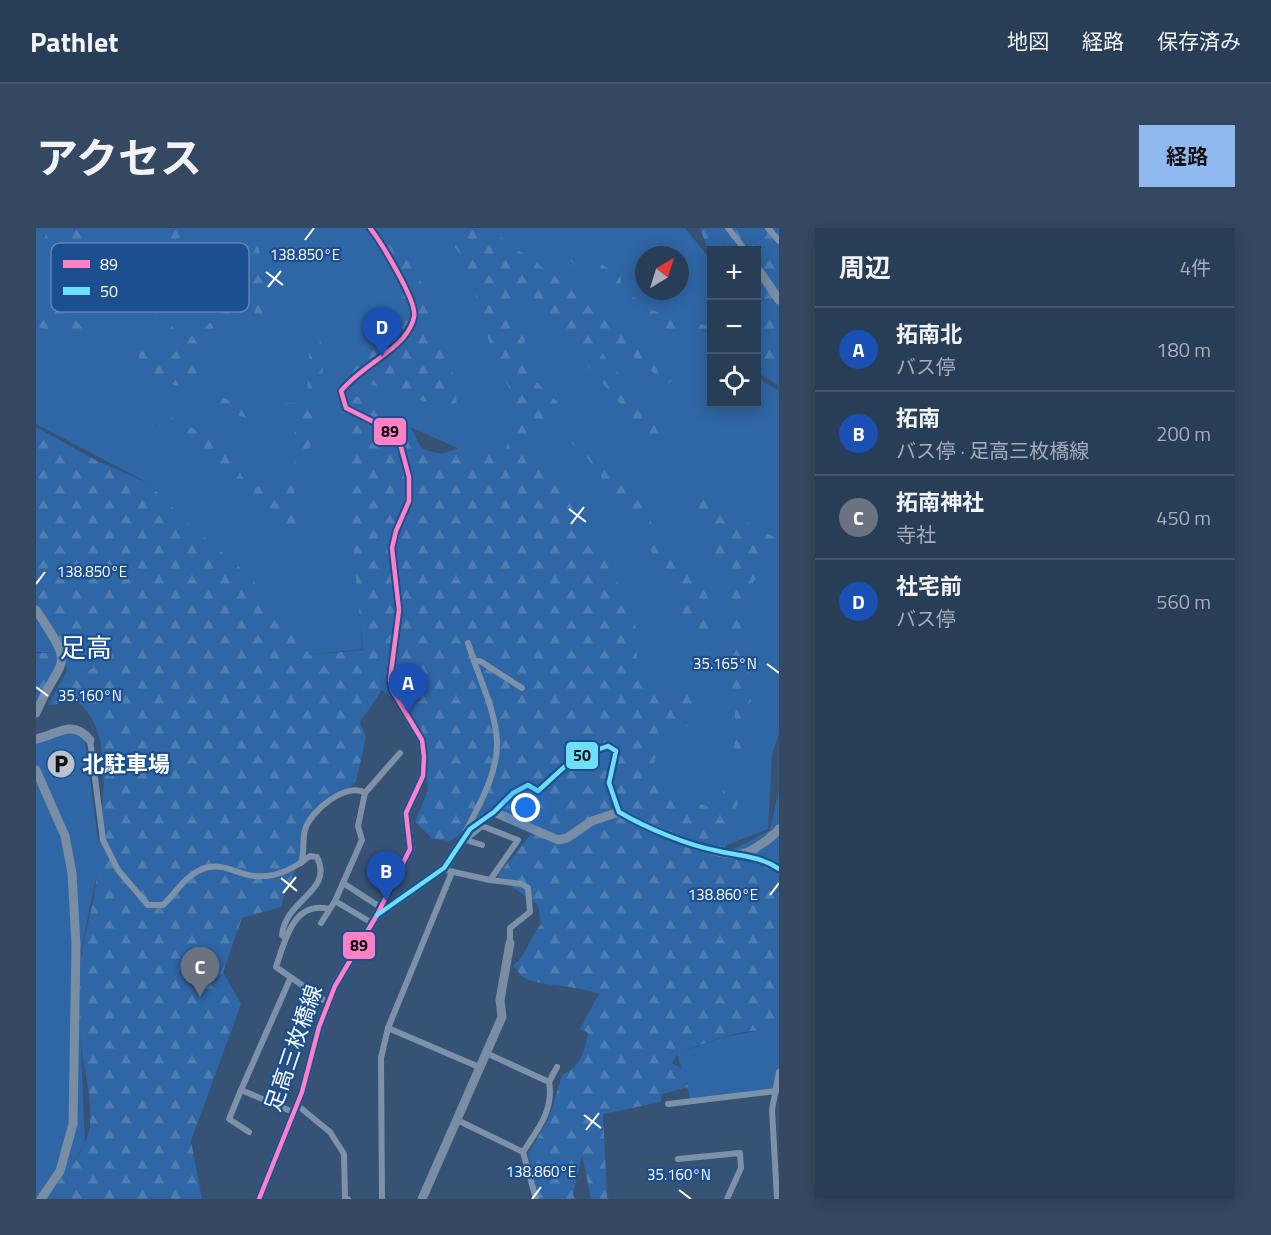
<!DOCTYPE html>
<html lang="ja">
<head>
<meta charset="utf-8">
<style>
	body { margin:0; font-family:"Titillium Web","Noto Sans JP",sans-serif; background:#344961; color:#f1f3f6 }
	.controls { position:absolute; right:18px; top:18px; display:grid; overflow:hidden; border-radius:0px; box-shadow:0 3px 15px #0003 }
	.controls button { width:54px; height:54px; display:grid; place-items:center; padding:0; border:0; border-bottom:2px solid #44576d; background:#283e57; color:#f1f3f6; font:30px sans-serif }
	.compass { position:absolute; left:599px; top:18px; width:54px; height:54px; border-radius:50%; background:#283e57; box-shadow:0 3px 15px #0003; rotate:38deg }
	.you { position:absolute; left:490px; top:580px; width:21px; height:21px; margin:-15px; border:4px solid #fff; border-radius:50%; background:#1a73e8; box-shadow:0 0 0 9px #1a73e833 }
	.badge { display:grid; place-items:center; width:39px; height:39px; border-radius:50%; background:#90b9f0; color:#fff; font-size:20px; font-weight:700 }
	.pin { position:absolute; translate:-50% -50px; filter:drop-shadow(0 2px 3px #0008) }
	.pin::after { content:''; position:absolute; top:32px; width:21px; height:18px; background:inherit; clip-path:polygon(0 0,100% 0,50% 100%) }
	.list { margin:0; padding:0; list-style:none }
	h2 { display:flex; justify-content:space-between; align-items:center; height:78px; margin:0; padding:0 24px; font-size:26px }
	h2 small { font-size:20px; font-weight:400; color:#a5aeba }
	.list li { display:grid; grid-template-columns:39px 1fr auto; gap:18px; align-items:center; box-sizing:border-box; height:84px; padding:0 24px; border-top:2px solid #44576d }
	.list b { display:block; font-size:22px; white-space:nowrap }
	.list p { margin:0; font-size:20px; white-space:nowrap; color:#a5aeba }
	.list em { font-size:20px; font-style:normal; color:#a5aeba }
	.icon { flex:none; width:33px; height:33px; fill:none; stroke:currentColor; stroke-width:2; stroke-linecap:round; stroke-linejoin:round }
	.map { position:relative; flex:none; width:743px; height:971px; overflow:hidden; border-radius:0px }
	header { display:flex; align-items:center; gap:36px; box-sizing:border-box; height:84px; padding:0 30px; background:#283e57; border-bottom:2px solid #44576d }
	header strong { font-size:28px }
	nav { display:flex; gap:33px; margin-inline-start:auto; font-size:21px }
	.intro { display:flex; align-items:center; justify-content:space-between; box-sizing:border-box; height:144px; padding:0 36px }
	h1 { margin:0; font-size:42px }
	.button { padding:15px 27px; border-radius:0px; background:#90b9f0; color:#111; font-size:21px; font-weight:700 }
	main { display:flex; gap:36px; padding:0 36px }
	aside { flex:1; background:#283e57; border-radius:0px; box-shadow:0 3px 15px #0003 }
	.map>svg:first-child { display:block }
</style>
</head>
<body>
<header>
<strong>Pathlet</strong>
<nav><a>地図</a><a>経路</a><a>保存済み</a></nav>
</header>
<div class="intro"><h1>アクセス</h1><a class="button">経路</a></div>
<main>
<div class="map">
<svg width="743" height="971" viewBox="0 0 743 971">
	<defs>
		<pattern id="forest-firs" width="22" height="20" patternUnits="userSpaceOnUse" patternTransform="scale(1.5)"><rect width="22" height="20" fill="#2f66a5"/><path d="M5 1l3.5 6h-7zM16 11l3.5 6h-7z" fill="#4e7db2"/></pattern>
	</defs>
	<rect width="100%" height="100%" fill="#365274"/>
	<!-- green -->
	<g fill="#2f66a5" fill-rule="evenodd">
		<path d="M0 0H649L675 32 676 176H720L721 150 743 163V506L736 526 732 601 689 618 593 556 503 256 313 172 326 421 274 427 112 255 0 196ZM608 27H644V63H608Z"/>
		<path d="M0 380 51 413 57 439 47 443 32 442 21 424H0Z"/>
		<path d="M34 504 49 511 64 630 45 723 43 770 49 916 15 971H0V507Z"/>
		<path d="M731 801 743 803V868H739L738 862 655 873 641 826 687 809Z"/>
	</g>
	<!-- forest -->
	<g fill="url(#forest-firs)">
		<path d="M13 0H65L66 10 58 17 35 12 2 24Z"/>
		<path d="M122 0H145L146 8 136 15Z"/>
		<path d="M322 0H354C368 13 389 65 401 85L395 97 419 149 421 183 307 148 342 108 361 91 363 66 349 21Z"/>
		<path d="M403 0H452L599 106 644 143 632 156 590 123 539 89 614 188 628 213 622 219 542 127 525 104 483 67 477 78 489 107 488 128 496 150 522 174 511 197H495L489 222 494 233 524 259 591 370 599 386 602 445 618 461 647 462 658 469 661 482 655 497C639 501 635 505 625 518 601 549 649 571 674 579L686 572 687 562 698 561 702 574 687 626 734 603 743 561V803C709 798 672 814 641 826L636 835 658 848 660 857 626 866 625 874 567 886 571 970 574 971H555L546 927 537 966 539 971H502L492 926 513 890 526 847C545 838 548 825 552 805L544 801 563 766C543 757 499 758 487 749 483 746 480 741 477 738 490 728 494 709 505 696L502 677 461 648 496 605 456 586 414 613 397 611 379 594 392 562 389 518 356 470 346 462 324 494 330 509 320 554 276 587 268 603V625L248 666 245 679 206 690 187 744 205 776 155 913 166 971H9C23 951 49 927 53 902 58 875 48 844 45 816 43 793 43 767 44 743 45 717 54 693 58 667 61 651 61 634 62 617 67 577 81 485 30 469L20 477H12L32 441 46 443 57 440 52 413 26 417 0 380V199L59 232 112 255 152 295 214 348 274 427 327 422 313 280 310 180 313 169C331 167 360 180 372 195 377 203 381 212 386 221L406 226 423 220 468 226 475 204 484 193 489 192 457 127 429 32Z"/>
		<path d="M510 0H523L541 22 585 48V55C592 62 598 70 605 76 623 89 652 89 673 99L675 112 645 105 639 108 619 103 610 95 600 92 559 49 539 38Z"/>
		<path d="M664 0H743V158L721 144 720 22H676L675 29Z"/>
		<path d="M218 14 222 18C227 43 241 80 225 103L203 37 207 17Z"/>
		<path d="M170 45C179 57 175 70 183 79H193L197 91C158 114 159 117 167 160L215 183 223 182 245 201 243 208 233 209 219 194 183 179 151 160 124 154 108 141 101 124 113 123 126 131 137 127 141 122C135 107 122 101 119 85L130 88 146 112 164 105 177 91 166 56Z"/>
		<path d="M13 78 36 89 49 102 31 110 0 98V81Z"/>
		<path d="M285 113 287 151 271 234 258 264 261 306 253 313 237 290 197 262 189 241 112 191 120 183C142 193 167 203 186 219 210 240 198 263 241 259L259 240 256 217 262 192 245 175H258L271 169 273 125Z"/>
		<path d="M542 202 572 229 585 254 605 273 622 309 637 319 663 349 674 374 680 412 676 421 647 392 641 367 602 301 553 232 536 215Z"/>
		<path d="M665 262 681 267 720 301 743 311V326H736L707 370 715 472 709 492 707 538 698 533 699 483 692 419 696 376 689 347 658 276Z"/>
		<path d="M23 424 26 436 0 481V425Z"/>
	</g>
	<g fill="none" stroke-linecap="round" stroke-linejoin="round">
		<!-- street -->
		<g stroke="#7d92a8" stroke-width="6">
			<path d="M692 0 709 22"/>
			<path d="M732 0 743 13"/>
			<path d="M432 415 438 433"/>
			<path d="M54 512 67 612 82 642 112 677H127C139 666 148 649 164 642 179 635 191 640 205 645 231 654 254 644 274 628L281 629C298 664 250 670 246 707L249 710"/>
			<path d="M458 584 477 565 492 557 502 563 538 530 572 518 580 523 573 555 583 584"/>
			<path d="M430 603C443 577 462 545 461 514 460 487 447 458 438 433H444L486 460"/>
			<path d="M430 612 446 617"/>
			<path d="M708 626 732 634 743 641"/>
			<path d="M265 635C269 624 266 612 269 602 274 583 311 553 329 565"/>
			<path d="M413 643 454 652 482 612 446 598 429 612"/>
			<path d="M454 652 486 656 492 660 494 684 474 700V715"/>
			<path d="M307 655 344 679"/>
			<path d="M299 673 336 695"/>
			<path d="M285 695 299 673 326 612 322 598 329 565 364 525"/>
			<path d="M254 751 205 862 257 884"/>
			<path d="M292 775 240 739C249 712 258 672 293 681"/>
			<path d="M352 800 416 644"/>
			<path d="M450 825 513 854C518 882 502 901 487 924"/>
			<path d="M513 854 521 839"/>
			<path d="M205 862 193 891 213 904"/>
			<path d="M632 876 740 863"/>
			<path d="M261 877 294 904 308 926 309 970 312 971"/>
			<path d="M421 892 487 924 500 971"/>
			<path d="M642 931 704 925 705 940 691 971"/>
			<path d="M346 971 345 830 352 800 443 839"/>
			<path d="M741 971 736 882 743 844"/>
		</g>
		<!-- secondary -->
		<g stroke="#798da4" stroke-width="9">
			<path d="M724 44 743 72"/>
			<path d="M0 382C42 444 25 426 0 485"/>
			<path d="M0 511C21 507 36 490 54 512"/>
			<path d="M0 542 29 608 36 645 40 717 37 896 24 943 5 971"/>
			<path d="M341 687 408 640 434 601 458 584 522 612 531 610 556 593 583 584C606 598 678 629 705 626 716 624 736 610 743 601"/>
			<path d="M223 971 266 864 283 799 299 758 341 687 374 621 370 585 387 548 388 529 386 512 356 462 354 452 363 382 356 320 360 303 373 273V249L365 219 358 207 350 200 310 180 305 163C323 141 349 130 367 110 371 105 377 96 378 89 382 74 344 13 334 0"/>
			<path d="M386 971 466 789 464 772 474 715"/>
		</g>
		<!-- bus-1 casing -->
		<g stroke="#1b4f8f" stroke-width="9">
			<path id="bus-1" d="M223 971 266 864 283 799 299 758 341 687 374 621 370 585 387 548 388 529 386 512 356 462 354 452 363 382 356 320 360 303 373 273V249L365 219 358 207 350 200 310 180 305 163C323 141 349 130 367 110 371 105 377 96 378 89 382 74 344 13 334 0"/>
		</g>
		<!-- bus-2 casing -->
		<g stroke="#1b4f8f" stroke-width="9">
			<path id="bus-2" d="M341 687 408 640 434 601 458 584 477 565 492 557 502 563 538 530 572 518 580 523 573 555 583 584C610 600 651 617 682 623 704 628 724 628 743 641"/>
		</g>
		<!-- bus-1 -->
		<use href="#bus-1" stroke="#ff80c5" stroke-width="4.5"/>
		<!-- bus-2 -->
		<use href="#bus-2" stroke="#6ddff8" stroke-width="4.5"/>
	</g>
	<!-- ticks -->
	<path fill="none" stroke="#fff" stroke-width="2" d="M269 12 278 0M230 44 247 57M232 59 245 43M533 281 550 294M535 296 548 279M0 356 9 344M731 436 743 445M0 459 12 468M245 650 261 663M247 665 260 649M734 667 743 655M548 887 565 900M550 902 563 885M643 962 655 971M496 971 505 959"/>
	<!-- icons -->
	<defs>
		<g id="parking-disc" transform="scale(1.5)"><circle r="9.5" fill="#b9c2ce" stroke="#1b4f8f"/><path d="M-3.5-5.5H1a3.5 3.5 0 0 1 0 7H-1V5.5H-3.5ZM-1-3.4V-.6H.8a1.4 1.4 0 0 0 0-2.8Z" fill="#111"/></g>
	</defs>
	<g fill-rule="evenodd">
		<use href="#parking-disc" x="25" y="536"/>
	</g>
	<g text-anchor="middle" dominant-baseline="central" stroke-width="4.5" stroke-linejoin="round" paint-order="stroke">
		<!-- poi labels -->
		<g font-size="22" font-weight="bold" fill="#fff" stroke="#1b4f8f" text-anchor="start">
			<text x="46" y="536">北駐車場</text>
		</g>
		<!-- street labels -->
		<g font-size="22" fill="#fff" stroke="#1b4f8f">
			<text transform="translate(257 820) rotate(-71)">足高三枚橋線</text>
		</g>
		<!-- quarter labels -->
		<g font-size="26" fill="#fff" stroke="#1b4f8f">
			<text x="50" y="419">足高</text>
		</g>
	</g>
	<!-- legend -->
	<rect x="15" y="15" width="198" height="69" rx="9" fill="#1b4f8f" stroke="#5f84b1" stroke-width="1.5"/>
	<rect x="27" y="32" width="27" height="8" fill="#ff80c5"/>
	<rect x="27" y="59" width="27" height="8" fill="#6ddff8"/>
	<g font-size="16" fill="#fff">
		<text x="64" y="42">89</text>
		<text x="64" y="69">50</text>
	</g>
	<g font-size="15" text-anchor="middle" fill="#fff" stroke="#1b4f8f" stroke-width="4.5" stroke-linejoin="round" paint-order="stroke">
		<text x="269" y="32">138.850°E</text>
		<text x="56" y="349">138.850°E</text>
		<text x="689" y="441">35.165°N</text>
		<text x="54" y="473">35.160°N</text>
		<text x="687" y="672">138.860°E</text>
		<text x="505" y="949">138.860°E</text>
		<text x="643" y="952">35.160°N</text>
	</g>
	<g stroke="#1b4f8f" stroke-width="2">
		<rect x="337" y="189" width="34" height="29" rx="6" fill="#ff80c5"/>
		<rect x="529" y="513" width="34" height="29" rx="6" fill="#6ddff8"/>
		<rect x="306" y="703" width="34" height="29" rx="6" fill="#ff80c5"/>
	</g>
	<g font-size="16" text-anchor="middle" font-weight="bold" fill="#111">
		<text x="354" y="209">89</text>
		<text x="546" y="533">50</text>
		<text x="323" y="723">89</text>
	</g>
</svg>
<div class="controls">
<button>+</button>
<button>−</button>
<button><svg class="icon" aria-label="locate" viewBox="0 0 24 24"><circle cx="12" cy="12" r="6"/><path d="M12 2v4M12 18v4M2 12h4M18 12h4"/></svg></button>
</div>
<svg class="compass" viewBox="-18 -18 36 36"><path d="M0-13l5 13h-10z" fill="#e53935"/><path d="M0 13l5-13h-10z" fill="#a5aeba"/></svg>
<div class="you"></div>
<div class="pin badge" style="left:372px;top:485px;background:#1a4fb4">A</div>
<div class="pin badge" style="left:350px;top:673px;background:#1a4fb4">B</div>
<div class="pin badge" style="left:164px;top:769px;background:#6b7280">C</div>
<div class="pin badge" style="left:346px;top:129px;background:#1a4fb4">D</div>
</div>
<aside>
<h2>周辺<small>4件</small></h2>
<ul class="list">
<li><span class="badge" style="background:#1a4fb4">A</span><div><b>拓南北</b><p>バス停</p></div><em>180 m</em></li>
<li><span class="badge" style="background:#1a4fb4">B</span><div><b>拓南</b><p>バス停 · 足高三枚橋線</p></div><em>200 m</em></li>
<li><span class="badge" style="background:#6b7280">C</span><div><b>拓南神社</b><p>寺社</p></div><em>450 m</em></li>
<li><span class="badge" style="background:#1a4fb4">D</span><div><b>社宅前</b><p>バス停</p></div><em>560 m</em></li>
</ul>
</aside>
</main>
</body>
</html>
